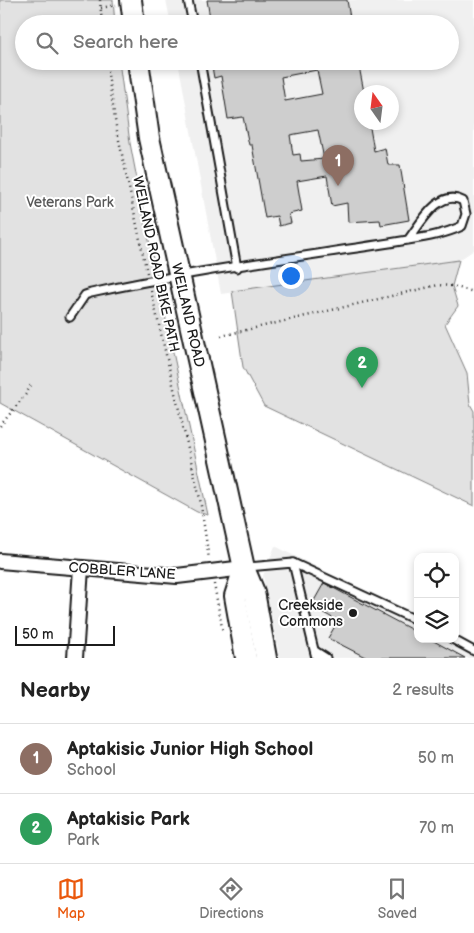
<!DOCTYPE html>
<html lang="en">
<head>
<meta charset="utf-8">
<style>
	body { margin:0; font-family:"Balsamiq Sans",sans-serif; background:#f6f6f6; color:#222 }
	.controls { position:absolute; right:15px; bottom:15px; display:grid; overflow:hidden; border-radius:10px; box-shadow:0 2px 8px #0003 }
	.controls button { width:45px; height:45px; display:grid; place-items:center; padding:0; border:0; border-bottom:1px solid #e0e0e0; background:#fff; color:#222; font:25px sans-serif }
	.compass { position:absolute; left:354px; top:85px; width:45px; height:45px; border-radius:50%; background:#fff; box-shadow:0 2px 8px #0003; rotate:346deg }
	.scale { position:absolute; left:15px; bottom:12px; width:100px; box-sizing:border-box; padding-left:5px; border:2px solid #1c1c1c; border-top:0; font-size:14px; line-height:18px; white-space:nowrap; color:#1c1c1c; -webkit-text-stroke:4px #fff; paint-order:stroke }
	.you { position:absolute; left:290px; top:275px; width:18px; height:18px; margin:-12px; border:4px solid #fff; border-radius:50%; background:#1a73e8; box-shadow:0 0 0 8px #1a73e833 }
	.badge { display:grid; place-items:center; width:32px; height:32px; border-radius:50%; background:#ea580c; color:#fff; font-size:16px; font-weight:700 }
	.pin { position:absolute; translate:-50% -41px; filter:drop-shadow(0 1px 2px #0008) }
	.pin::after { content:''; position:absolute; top:26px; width:18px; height:15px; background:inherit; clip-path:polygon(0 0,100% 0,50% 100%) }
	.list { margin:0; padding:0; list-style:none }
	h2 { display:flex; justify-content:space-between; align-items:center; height:65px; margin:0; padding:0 20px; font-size:21px }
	h2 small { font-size:16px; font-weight:400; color:#767676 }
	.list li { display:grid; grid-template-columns:32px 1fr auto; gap:15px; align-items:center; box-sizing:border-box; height:70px; padding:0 20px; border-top:1px solid #e0e0e0 }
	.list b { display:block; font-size:19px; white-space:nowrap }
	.list p { margin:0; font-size:16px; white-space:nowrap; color:#767676 }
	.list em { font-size:16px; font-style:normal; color:#767676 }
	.icon { flex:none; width:28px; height:28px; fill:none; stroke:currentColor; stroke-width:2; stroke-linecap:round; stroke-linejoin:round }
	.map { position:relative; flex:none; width:474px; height:658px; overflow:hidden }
	.search { position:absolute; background:#fff; box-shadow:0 2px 8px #0003; left:15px; right:15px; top:15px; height:55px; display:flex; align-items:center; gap:12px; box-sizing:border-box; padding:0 18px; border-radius:28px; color:#767676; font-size:19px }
	.sheet { height:205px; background:#fff }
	nav { display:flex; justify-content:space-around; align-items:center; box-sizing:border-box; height:70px; border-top:1px solid #e0e0e0; background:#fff; font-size:14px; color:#767676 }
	nav a { display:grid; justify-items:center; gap:2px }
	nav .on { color:#ea580c }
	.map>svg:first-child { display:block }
</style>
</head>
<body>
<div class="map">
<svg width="474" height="658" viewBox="0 0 474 658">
	<rect width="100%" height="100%" fill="#fff"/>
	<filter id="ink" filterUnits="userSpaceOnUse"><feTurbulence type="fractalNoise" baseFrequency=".02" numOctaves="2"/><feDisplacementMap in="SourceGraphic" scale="10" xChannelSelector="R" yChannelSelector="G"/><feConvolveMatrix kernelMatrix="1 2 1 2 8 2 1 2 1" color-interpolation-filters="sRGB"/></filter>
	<g filter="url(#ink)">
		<!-- built -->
		<g fill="#f0f0f0" fill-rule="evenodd">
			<path d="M166 0H474V250L459 260 221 294 178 61H450V24H171ZM362 92H392V122H362Z"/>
			<path d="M275 546 418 619V639H455L474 648V658H280L263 576Z"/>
		</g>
		<!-- green -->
		<g fill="#e2e2e2" stroke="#7f7f7f">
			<path d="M0 0H113L115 24H24V61H119L130 143 147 231 208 515 197 512 0 403Z"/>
			<path d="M459 260 452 286 458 306 445 324 467 373 470 404 474 411V506L264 406 243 367 232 291Z"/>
		</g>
		<!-- building -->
		<g fill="#cecece" stroke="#1c1c1c" fill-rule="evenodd">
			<path d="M207 0H347L351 24H211Z"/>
			<path d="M211 61H358L364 92H362V122H369L374 151 385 148 388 165H400L409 220 381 225 380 220 348 222 347 203 332 206 327 176 297 181 302 211 289 214 291 223 279 226 277 216 265 218 252 145H249L243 117 228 119 221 76 214 78ZM317 70 322 94 285 101 281 77ZM318 130 324 159 301 161 300 154 293 155 290 135Z"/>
			<path d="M324 583 418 633V639H430L465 658H367L328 638 338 621 311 606Z"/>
		</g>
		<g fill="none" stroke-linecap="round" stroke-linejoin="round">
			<!-- service casing -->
			<g stroke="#1c1c1c" stroke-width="11">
				<g id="service">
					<path d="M188 0 193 24"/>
					<path d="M200 61 237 268"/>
					<path d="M70 317 85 295 91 293C195 270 302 257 408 240 427 237 445 234 462 226L466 214 463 201C439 188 421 223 408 240"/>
					<path d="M293 563 418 621"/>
					<path d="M247 567 293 563 316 658"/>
					<path d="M452 639 474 651"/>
					<path d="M315 651 326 658"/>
				</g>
			</g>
			<!-- minor casing -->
			<g stroke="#1c1c1c" stroke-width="18">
				<g id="minor">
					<path d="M0 561 177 576 244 568"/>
					<path d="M75 658 81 568"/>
				</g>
			</g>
			<!-- secondary casing -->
			<g stroke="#1c1c1c" stroke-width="24">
				<g id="secondary">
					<path d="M131 0 134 24"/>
					<path d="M138 61 149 138 244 568 254 592 266 658"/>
					<path d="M244 568 235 596 246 658"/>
				</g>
			</g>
			<!-- path -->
			<g stroke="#1c1c1c" stroke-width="2.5" stroke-dasharray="1 4" stroke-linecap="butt">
				<path d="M100 0 102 24"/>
				<path d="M101 8 116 5"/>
				<path d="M106 61 116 126 147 273"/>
				<path d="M151 291 200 499 209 559"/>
				<path d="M221 336 438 285 452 286 474 292"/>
				<path d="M0 426 26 394 32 383"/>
				<path d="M214 584 223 633"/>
			</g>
			<!-- service -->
			<use href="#service" stroke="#fff" stroke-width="7"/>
			<!-- minor -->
			<use href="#minor" stroke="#fff" stroke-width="14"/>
			<!-- secondary -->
			<use href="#secondary" stroke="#fff" stroke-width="20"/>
		</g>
	</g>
	<!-- markers -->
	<circle fill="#1c1c1c" stroke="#fff" stroke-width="2" cx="353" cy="613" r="5"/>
	<g text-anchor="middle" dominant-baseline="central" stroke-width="4" stroke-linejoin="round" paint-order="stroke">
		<!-- park labels -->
		<g font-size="14" fill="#575757" stroke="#fff">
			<text x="70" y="202">Veterans Park</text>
		</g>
		<!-- street labels -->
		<g font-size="14" fill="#1c1c1c" stroke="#fff">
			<text transform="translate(156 264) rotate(78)">WEILAND ROAD BIKE PATH</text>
			<text transform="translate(188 315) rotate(77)">WEILAND ROAD</text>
			<text transform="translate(122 571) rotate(4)">COBBLER LANE</text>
		</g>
		<!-- poi labels -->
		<g font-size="14" fill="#1c1c1c" stroke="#fff" text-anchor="end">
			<text x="343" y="605">Creekside<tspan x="343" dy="16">Commons</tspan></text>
		</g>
	</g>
</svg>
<div class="controls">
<button><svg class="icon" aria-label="locate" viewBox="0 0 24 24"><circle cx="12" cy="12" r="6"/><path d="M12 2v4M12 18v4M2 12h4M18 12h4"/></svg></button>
<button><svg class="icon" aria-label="layers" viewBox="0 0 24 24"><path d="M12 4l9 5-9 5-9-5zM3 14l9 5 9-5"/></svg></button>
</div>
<svg class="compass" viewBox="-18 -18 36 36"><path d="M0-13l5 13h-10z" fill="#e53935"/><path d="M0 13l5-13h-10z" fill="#767676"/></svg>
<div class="scale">50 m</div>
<div class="you"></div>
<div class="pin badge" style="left:338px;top:186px;background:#8d6e63">1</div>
<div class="pin badge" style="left:362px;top:388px;background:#2e9e5b">2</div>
<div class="search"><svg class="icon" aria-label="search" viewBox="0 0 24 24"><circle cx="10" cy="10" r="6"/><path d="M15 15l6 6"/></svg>Search here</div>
</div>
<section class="sheet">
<h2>Nearby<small>2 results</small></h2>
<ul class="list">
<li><span class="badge" style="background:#8d6e63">1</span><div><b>Aptakisic Junior High School</b><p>School</p></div><em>50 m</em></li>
<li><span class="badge" style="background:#2e9e5b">2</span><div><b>Aptakisic Park</b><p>Park</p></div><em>70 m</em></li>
</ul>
</section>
<nav>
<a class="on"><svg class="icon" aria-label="map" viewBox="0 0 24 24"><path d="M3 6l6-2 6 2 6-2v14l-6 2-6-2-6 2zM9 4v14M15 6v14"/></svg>Map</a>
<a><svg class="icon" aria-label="directions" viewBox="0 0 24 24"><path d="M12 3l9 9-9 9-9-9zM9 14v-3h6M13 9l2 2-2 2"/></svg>Directions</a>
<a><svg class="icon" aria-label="saved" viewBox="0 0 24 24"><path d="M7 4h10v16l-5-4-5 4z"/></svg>Saved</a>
</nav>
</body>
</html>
